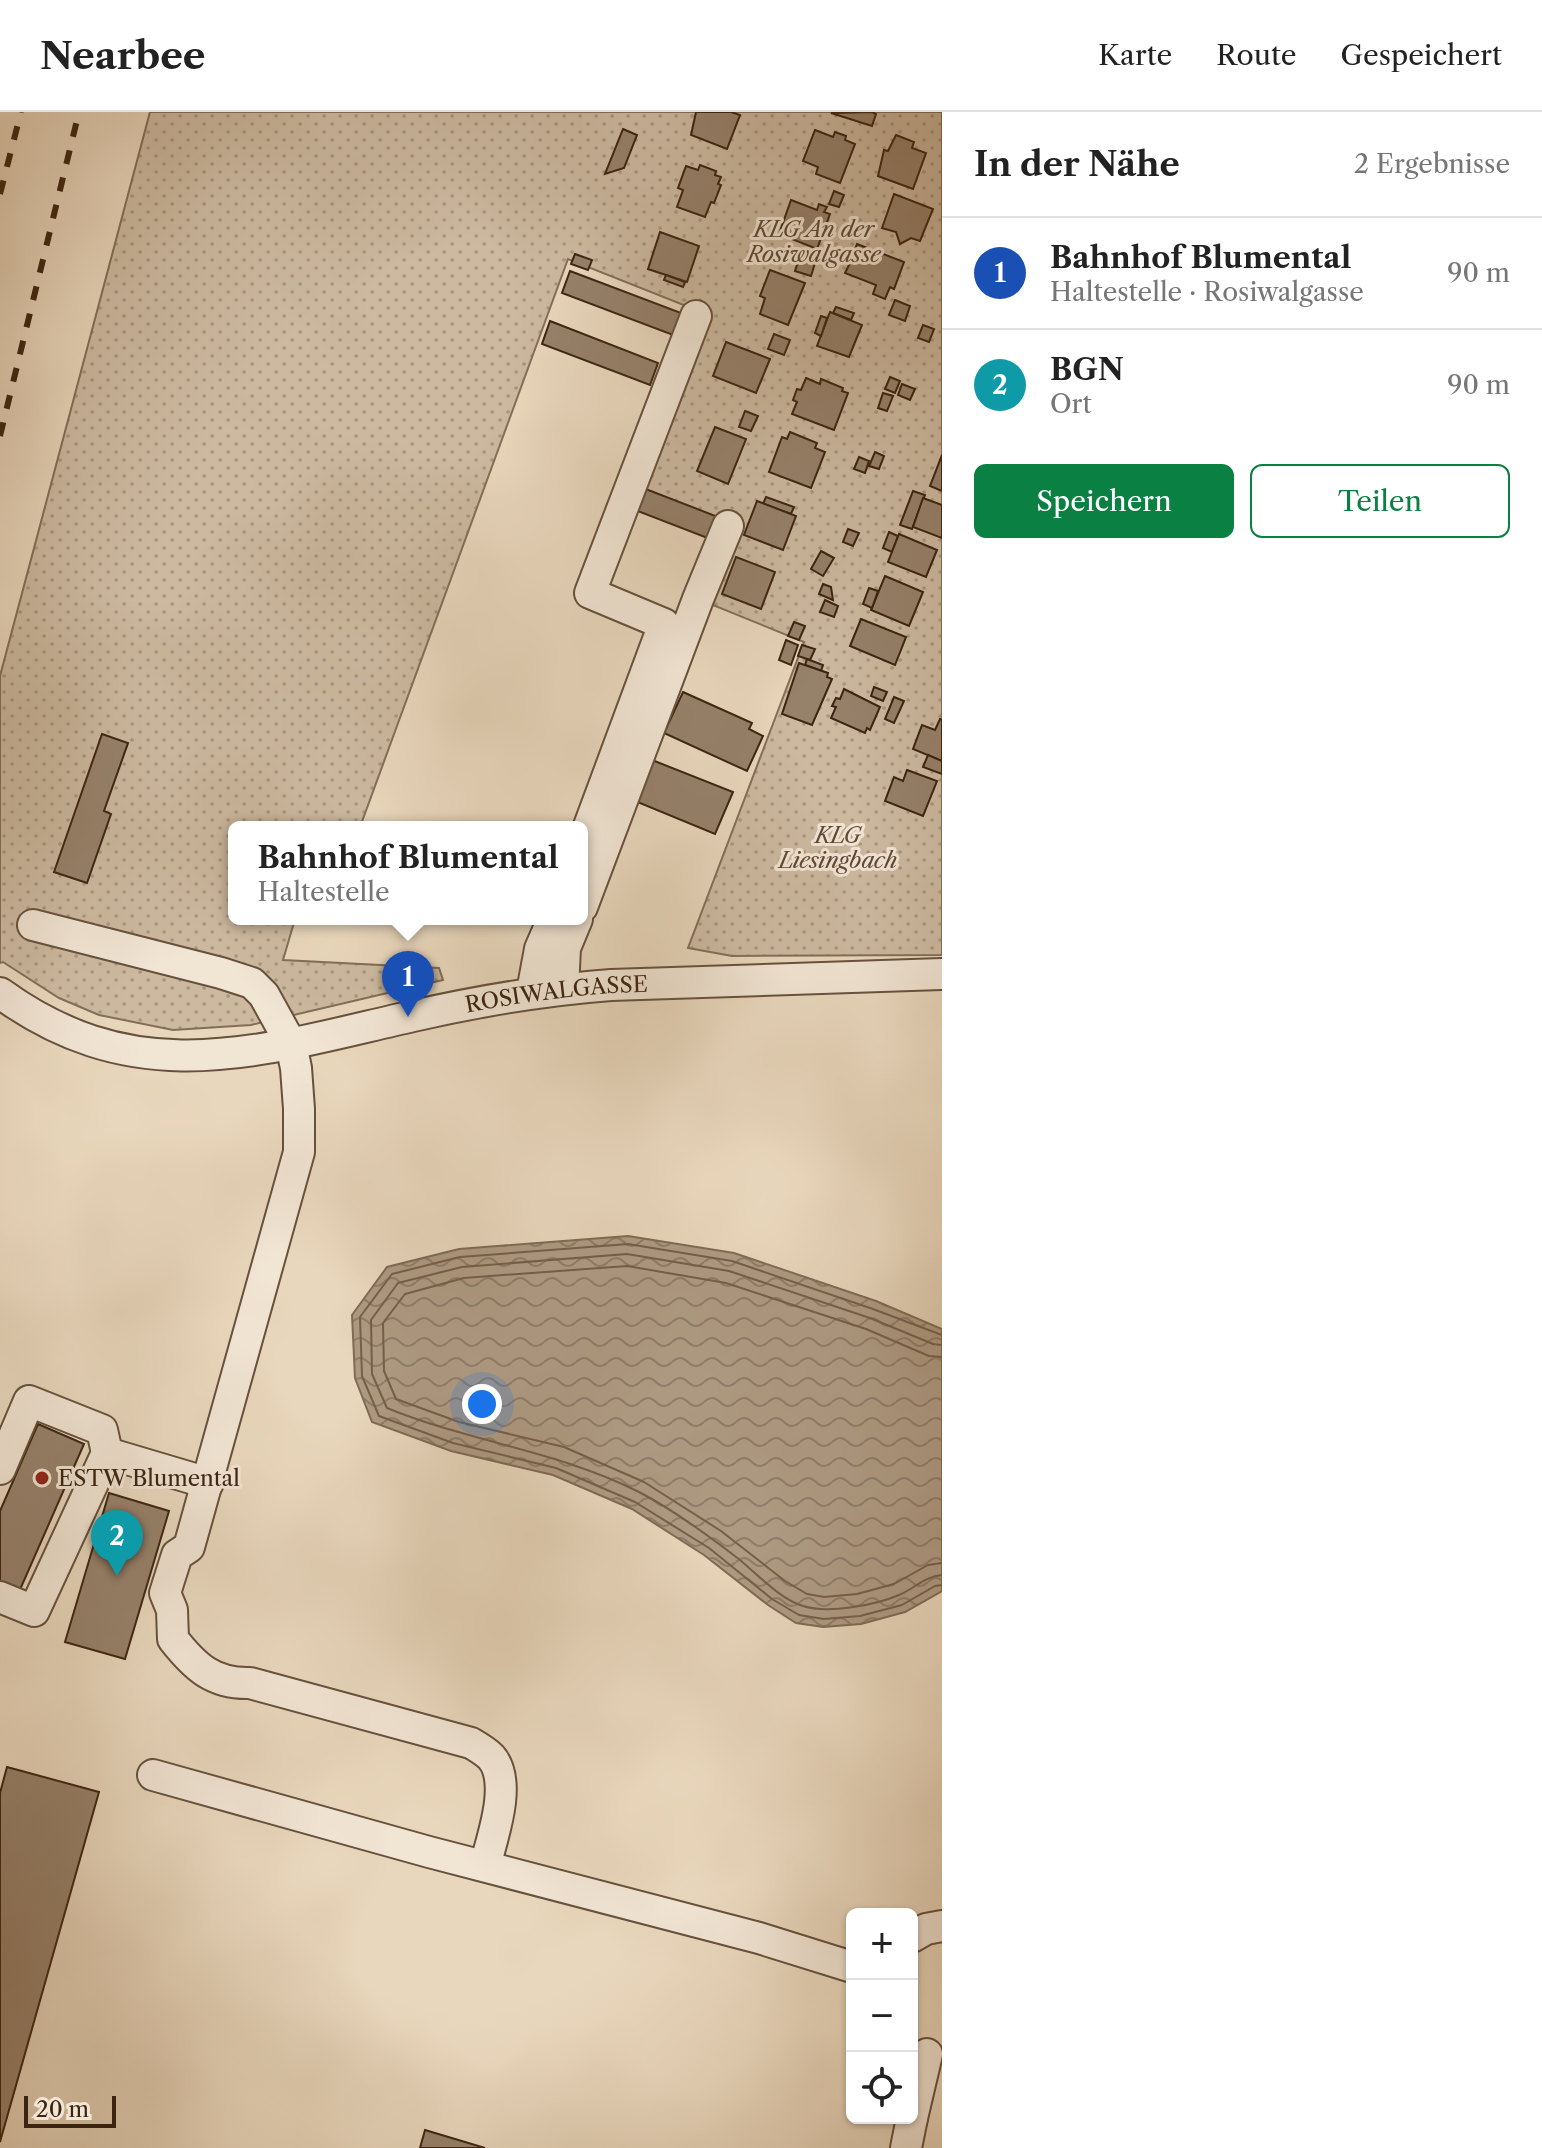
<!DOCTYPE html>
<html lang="de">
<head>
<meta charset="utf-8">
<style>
	body { margin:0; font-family:"Libre Caslon Text",serif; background:#f2f2f2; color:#222 }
	.controls { position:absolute; right:24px; bottom:24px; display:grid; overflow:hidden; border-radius:12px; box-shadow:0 2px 6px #0004 }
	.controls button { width:72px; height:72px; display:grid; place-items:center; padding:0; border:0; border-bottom:2px solid #e0e0e0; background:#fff; color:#222; font:40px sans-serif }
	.scale { position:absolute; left:24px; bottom:20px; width:92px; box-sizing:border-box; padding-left:8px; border:4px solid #3c2412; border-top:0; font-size:22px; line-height:28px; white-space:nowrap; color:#3c2412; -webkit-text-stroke:6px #f1e5d4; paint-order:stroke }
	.you { position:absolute; left:482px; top:1292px; width:28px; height:28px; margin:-20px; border:6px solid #fff; border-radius:50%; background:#1a73e8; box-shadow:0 0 0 12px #1a73e833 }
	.badge { display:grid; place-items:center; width:52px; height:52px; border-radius:50%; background:#0b8043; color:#fff; font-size:26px; font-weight:700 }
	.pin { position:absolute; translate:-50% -66px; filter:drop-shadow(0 2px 4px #0008) }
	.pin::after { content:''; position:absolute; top:42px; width:28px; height:24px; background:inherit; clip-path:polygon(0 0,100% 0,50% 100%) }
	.popup { position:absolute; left:228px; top:709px; width:360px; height:104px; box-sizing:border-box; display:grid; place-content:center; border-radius:12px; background:#fff; filter:drop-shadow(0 2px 6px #0005); font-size:26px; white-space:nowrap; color:#767676 }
	.popup b { font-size:30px; color:#222 }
	.popup::after { content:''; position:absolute; left:50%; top:100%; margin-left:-16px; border:16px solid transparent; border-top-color:#fff }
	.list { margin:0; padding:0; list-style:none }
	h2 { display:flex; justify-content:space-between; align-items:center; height:104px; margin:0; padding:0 32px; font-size:34px }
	h2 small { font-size:26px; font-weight:400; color:#767676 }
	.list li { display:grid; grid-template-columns:52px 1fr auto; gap:24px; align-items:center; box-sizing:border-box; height:112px; padding:0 32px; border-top:2px solid #e0e0e0 }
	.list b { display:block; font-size:30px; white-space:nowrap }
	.list p { margin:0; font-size:26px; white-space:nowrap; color:#767676 }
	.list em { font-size:26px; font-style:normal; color:#767676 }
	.actions { display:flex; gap:16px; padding:24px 32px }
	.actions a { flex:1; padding:18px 0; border:2px solid #0b8043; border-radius:12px; text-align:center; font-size:28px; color:#0b8043 }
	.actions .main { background:#0b8043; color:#fff }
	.icon { flex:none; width:44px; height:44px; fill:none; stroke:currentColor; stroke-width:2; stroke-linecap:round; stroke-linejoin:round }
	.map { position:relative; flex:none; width:942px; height:2036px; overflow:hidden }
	header { display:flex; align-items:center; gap:48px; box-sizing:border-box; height:112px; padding:0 40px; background:#fff; border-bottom:2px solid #e0e0e0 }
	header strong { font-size:38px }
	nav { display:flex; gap:44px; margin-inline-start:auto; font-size:28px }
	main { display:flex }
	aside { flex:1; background:#fff }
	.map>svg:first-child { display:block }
</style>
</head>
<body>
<header>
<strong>Nearbee</strong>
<nav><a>Karte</a><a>Route</a><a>Gespeichert</a></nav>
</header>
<main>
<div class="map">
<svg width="942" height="2036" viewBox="0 0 942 2036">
	<defs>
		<pattern id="grass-dots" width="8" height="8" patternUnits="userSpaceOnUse" patternTransform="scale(2)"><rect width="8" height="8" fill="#ccb9a0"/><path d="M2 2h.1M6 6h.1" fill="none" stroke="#a79681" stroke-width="1.8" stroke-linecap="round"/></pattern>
		<pattern id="water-waves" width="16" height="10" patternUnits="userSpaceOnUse" patternTransform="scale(2)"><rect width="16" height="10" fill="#ae9a83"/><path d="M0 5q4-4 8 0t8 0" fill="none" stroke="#8f7d6a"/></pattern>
	</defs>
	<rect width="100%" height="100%" fill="#e9d7bd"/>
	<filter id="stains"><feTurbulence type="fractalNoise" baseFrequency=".0025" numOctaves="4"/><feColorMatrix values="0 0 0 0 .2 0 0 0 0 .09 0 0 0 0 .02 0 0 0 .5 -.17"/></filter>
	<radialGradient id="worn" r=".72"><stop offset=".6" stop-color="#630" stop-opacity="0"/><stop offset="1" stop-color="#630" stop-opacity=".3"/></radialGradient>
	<!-- grass -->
	<path fill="url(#grass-dots)" stroke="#846e59" stroke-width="2" d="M150 0H942V843L732 844 688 836 804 530 698 487 728 414 642 376 709 203 568 147 360 715H234V807H295L283 848 439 856 443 868 251 913 173 918 99 903 59 886 3 850 0 851V564Z"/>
	<!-- water -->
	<path fill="url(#water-waves)" stroke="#806b56" stroke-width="2" d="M628 1124 734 1141 876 1189 942 1217V1479L905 1500 861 1512 823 1515 796 1511 768 1493 704 1443 632 1397 553 1363 451 1339 372 1310 355 1266 352 1203 387 1155 459 1137Z"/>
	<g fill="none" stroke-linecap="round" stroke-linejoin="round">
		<!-- shore -->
		<g stroke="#755f4a" stroke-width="2">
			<path d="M942 1223 873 1197 732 1149 628 1132 460 1145 392 1162 360 1205 362 1264 379 1304 453 1331 556 1356 635 1390 709 1436 772 1487 799 1503 824 1507 860 1504 902 1493 935 1474 942 1473"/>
			<path d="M942 1233 933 1232 870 1206 729 1159 627 1142 462 1155 398 1171 371 1208 372 1262 387 1296C470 1330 558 1339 639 1380 674 1398 709 1424 740 1448 758 1463 780 1487 803 1494 828 1502 876 1493 899 1483 914 1477 925 1464 942 1463"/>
			<path d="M942 1245 929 1244 866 1217 726 1171 627 1154 464 1166 405 1182 383 1211 384 1259 396 1287 459 1310 564 1335 644 1370 721 1419 785 1469 807 1482 824 1485 857 1482 894 1472 928 1453 942 1451"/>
		</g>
	</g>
	<!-- building -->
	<g fill="#96816b" stroke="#3c2412" stroke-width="2">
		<path d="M696 0H731L740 3 727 37 691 23Z"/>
		<path d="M872 0 876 2 872 14 831 1Z"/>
		<path d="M623 17 637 23 624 56 605 62Z"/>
		<path d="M815 18 833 25 835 20 846 24 845 28 855 32 840 71 816 62 818 55 803 49Z"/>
		<path d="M896 23 914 30 912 36 926 41 913 77 878 64 884 38 888 39Z"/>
		<path d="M700 53 716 59 715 63 721 65 718 72 721 73 714 91 711 90 705 105 677 95 683 78 678 76 686 54 698 58Z"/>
		<path d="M834 79 844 83 839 95 829 92Z"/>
		<path d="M894 82 933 97 920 129 911 126 900 132 896 120 882 116Z"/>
		<path d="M791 88 817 98 819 92 827 95 824 100 830 102 817 137 779 122Z"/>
		<path d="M660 120 699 134 687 170 648 157Z"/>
		<path d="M857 132 904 150 894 177 890 175 885 187 873 182 876 173 845 161 849 153 844 150 849 138 854 140Z"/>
		<path d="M575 142 592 148 588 158 571 152Z"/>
		<path d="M800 144 816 148 811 164 795 159Z"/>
		<path d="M770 158 805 171 788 213 760 202 765 186 760 184Z"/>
		<path d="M570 159 689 204 681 226 562 181Z"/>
		<path d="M666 163 685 170 683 175 664 168Z"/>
		<path d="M895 188 910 194 905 209 889 203Z"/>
		<path d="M836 195 854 201 851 208 833 201Z"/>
		<path d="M830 200 862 213 849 245 817 234Z"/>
		<path d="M821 204 827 206 821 224 815 221Z"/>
		<path d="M550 209 658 251 650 273 542 232Z"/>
		<path d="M923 213 934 217 929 230 918 226Z"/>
		<path d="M774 222 790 228 784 243 768 237Z"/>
		<path d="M726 230 770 247 756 281 713 264Z"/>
		<path d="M890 265 900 269 895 281 885 277Z"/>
		<path d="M806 266 820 272 821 267 843 276 842 279 848 281 834 318 792 302 797 290 793 288 797 277 801 278Z"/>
		<path d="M902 272 915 277 910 288 898 283Z"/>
		<path d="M883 281 893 284 887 299 878 296Z"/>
		<path d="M745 299 758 304 751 319 739 315Z"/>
		<path d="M715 315 746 327 728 372 697 359Z"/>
		<path d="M790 320 817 331 815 336 825 340 811 376 769 360 782 325 787 327Z"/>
		<path d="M875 340 884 344 879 357 869 354Z"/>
		<path d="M942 343V379L930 374Z"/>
		<path d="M859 345 869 349 865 361 854 357Z"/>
		<path d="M643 376 718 405 710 427 635 398Z"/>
		<path d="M913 379 925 383 912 417 900 413Z"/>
		<path d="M766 385 794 395 791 402 763 392Z"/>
		<path d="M923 386 942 393V426L913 415Z"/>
		<path d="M757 389 796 404 783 438 744 423Z"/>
		<path d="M848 417 859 421 853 434 843 430Z"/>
		<path d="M889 420 898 424 892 440 883 436Z"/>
		<path d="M899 422 937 438 926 465 888 450Z"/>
		<path d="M821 439 834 446 823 464 811 457Z"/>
		<path d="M736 445 775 460 761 497 722 482Z"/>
		<path d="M885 464 923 480 909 514 871 498Z"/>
		<path d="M823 472 831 475 833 488 819 482Z"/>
		<path d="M869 476 878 479 872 496 863 492Z"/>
		<path d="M825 488 838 494 834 505 820 500Z"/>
		<path d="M861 507 906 525 895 553 850 534Z"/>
		<path d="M794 510 805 514 799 528 788 524Z"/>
		<path d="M786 528 798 533 791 553 779 548Z"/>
		<path d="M802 533 815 537 810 548 798 544Z"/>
		<path d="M807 547 823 553 821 559 805 553Z"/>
		<path d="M799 551 828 561 827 565 832 567 812 613 782 602Z"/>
		<path d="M874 575 887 580 883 589 871 584Z"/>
		<path d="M844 577 880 595 870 618 867 616 865 621 831 606 836 595 832 594 836 586 840 587Z"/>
		<path d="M683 580 752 611 749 617 763 624 747 659 664 621Z"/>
		<path d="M894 585 904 589 894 611 885 607Z"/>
		<path d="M940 607 942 608V649L913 637 922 613 935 618Z"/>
		<path d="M102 622 128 631 104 699 111 702 87 771 54 760Z"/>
		<path d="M928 643 942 649V662L923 655Z"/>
		<path d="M652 648 733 680 715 722 635 689Z"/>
		<path d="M907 658 937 669 923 704 885 689 894 665 903 669Z"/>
		<path d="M38 1312 84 1332 19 1480 0 1472V1399Z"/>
		<path d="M109 1381 169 1399 125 1547 65 1530Z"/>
		<path d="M7 1655 99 1680 0 2030V1681Z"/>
		<path d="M425 2018 485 2036H420Z"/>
	</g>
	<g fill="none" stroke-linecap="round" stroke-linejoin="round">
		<!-- minor casing -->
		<g stroke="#67513d" stroke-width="34">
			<g id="minor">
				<path d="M582 733 664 512 590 481 696 204"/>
				<path d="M582 795 698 487 728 414"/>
				<path d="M33 813 221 861 252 871 264 883 291 932 296 956 299 997V1040L189 1435 177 1443 165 1481 172 1498 173 1527C195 1555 213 1572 250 1571L471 1631C478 1635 486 1640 491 1645 513 1670 492 1726 485 1754"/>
				<path d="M563 877 565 836 577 807"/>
				<path d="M532 880 540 837 553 807"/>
				<path id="s1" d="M0 881C139 982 262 938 413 904 479 889 544 878 611 873L942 862"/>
				<path d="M107 1341 208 1371"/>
				<path d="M0 1357 29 1289 102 1318 107 1341 34 1499 0 1485"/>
				<path d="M153 1663 429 1740 759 1826 852 1855"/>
				<path d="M912 1825 926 1817 942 1814"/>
				<path d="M912 2006 927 1942"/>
				<path d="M906 2036 912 2006"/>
			</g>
		</g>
		<!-- minor -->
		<use href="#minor" stroke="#f1e5d4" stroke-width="30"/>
		<!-- rail -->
		<g stroke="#3c2412" stroke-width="6" stroke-dasharray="14 14" stroke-linecap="butt">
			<path d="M0 82 21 0"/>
			<path d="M0 324 79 0"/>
		</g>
	</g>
	<!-- markers -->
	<circle fill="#8f2418" stroke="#f1e5d4" stroke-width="3" cx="42" cy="1366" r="8"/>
	<g text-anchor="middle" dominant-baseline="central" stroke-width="6" stroke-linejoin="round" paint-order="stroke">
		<!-- park labels -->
		<g font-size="22" font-style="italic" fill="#604936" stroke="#f1e5d4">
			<text x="814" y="117">KLG An der<tspan x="814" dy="25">Rosiwalgasse</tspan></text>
			<text x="838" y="723">KLG<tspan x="838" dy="25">Liesingbach</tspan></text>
		</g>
		<!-- street labels -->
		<g font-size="22" fill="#3c2412" stroke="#f1e5d4">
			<text stroke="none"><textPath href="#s1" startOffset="576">ROSIWALGASSE</textPath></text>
		</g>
		<!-- poi labels -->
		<g font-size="22" fill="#3c2412" stroke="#f1e5d4" text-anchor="start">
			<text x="58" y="1366">ESTW Blumental</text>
		</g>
	</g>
	<rect width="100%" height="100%" filter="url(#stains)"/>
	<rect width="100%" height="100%" fill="url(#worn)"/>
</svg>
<div class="controls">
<button>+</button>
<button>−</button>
<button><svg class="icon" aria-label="locate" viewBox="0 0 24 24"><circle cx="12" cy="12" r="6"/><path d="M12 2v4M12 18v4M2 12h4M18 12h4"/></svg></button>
</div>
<div class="scale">20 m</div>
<div class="you"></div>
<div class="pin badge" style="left:408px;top:905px;background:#1a4fb4">1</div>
<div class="popup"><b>Bahnhof Blumental</b>Haltestelle</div>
<div class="pin badge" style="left:117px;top:1464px;background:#0f9aa8">2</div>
</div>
<aside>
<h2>In der Nähe<small>2 Ergebnisse</small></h2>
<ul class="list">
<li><span class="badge" style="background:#1a4fb4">1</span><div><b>Bahnhof Blumental</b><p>Haltestelle · Rosiwalgasse</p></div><em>90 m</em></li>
<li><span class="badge" style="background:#0f9aa8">2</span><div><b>BGN</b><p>Ort</p></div><em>90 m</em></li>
</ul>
<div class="actions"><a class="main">Speichern</a><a>Teilen</a></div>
</aside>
</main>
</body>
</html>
